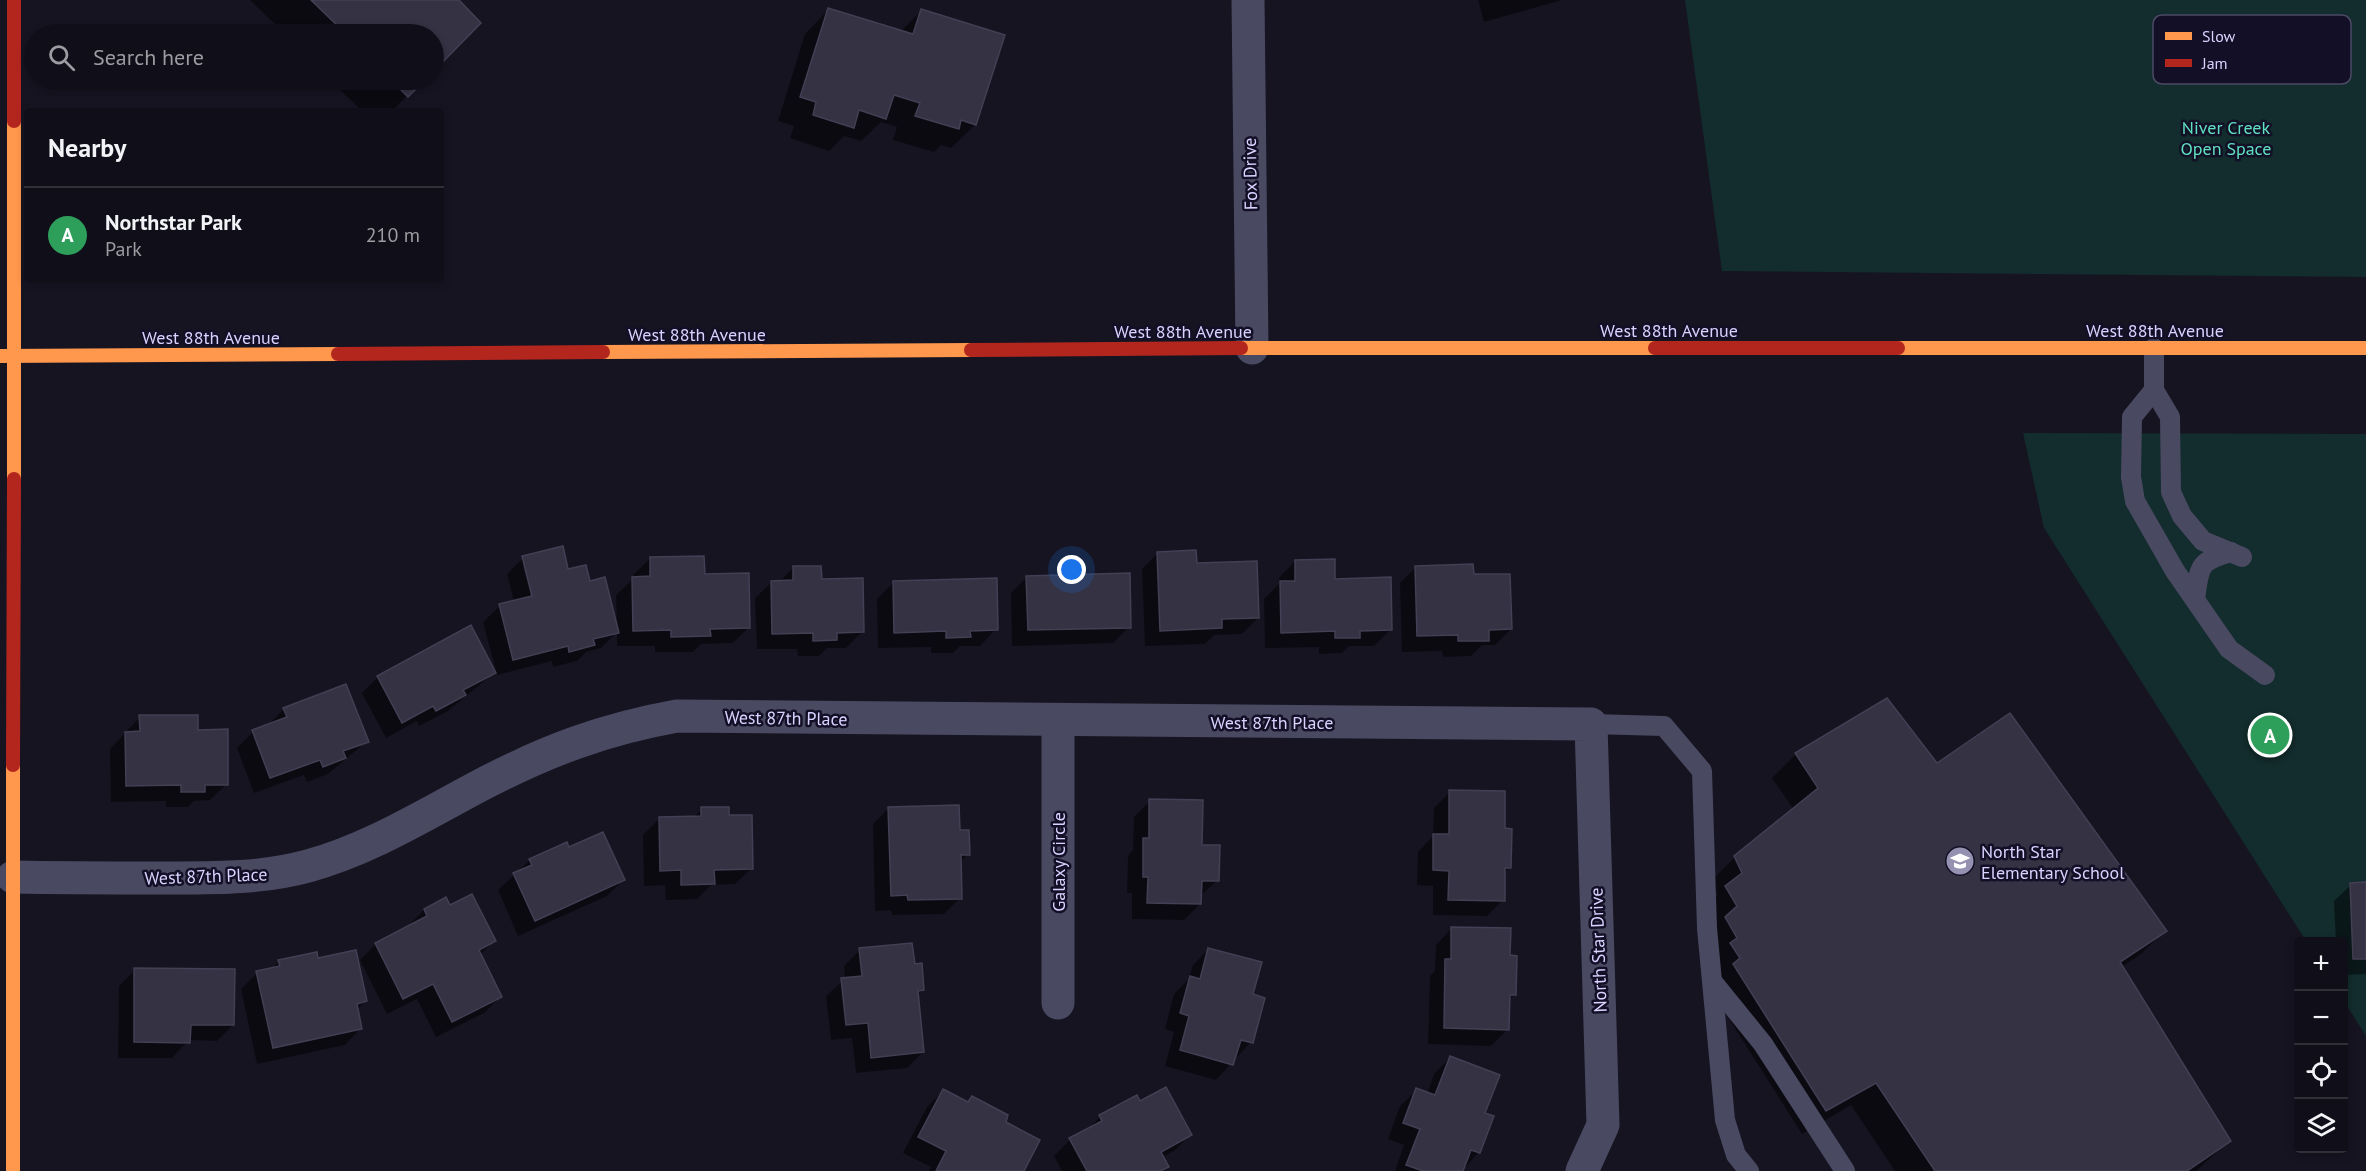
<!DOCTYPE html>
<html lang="en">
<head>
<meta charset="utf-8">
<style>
	body { margin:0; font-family:"PT Sans",sans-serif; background:#191822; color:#f1f3f6 }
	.controls { position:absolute; right:18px; bottom:18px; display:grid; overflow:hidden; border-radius:6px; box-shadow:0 3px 9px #0003 }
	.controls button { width:54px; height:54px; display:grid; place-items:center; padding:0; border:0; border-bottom:2px solid #302f38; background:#100f19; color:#f1f3f6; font:30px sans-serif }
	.you { position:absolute; left:1072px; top:570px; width:21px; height:21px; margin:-15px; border:4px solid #fff; border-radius:50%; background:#1a73e8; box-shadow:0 0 0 9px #1a73e833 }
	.badge { display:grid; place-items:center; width:39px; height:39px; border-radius:50%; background:#7c3aed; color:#fff; font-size:20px; font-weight:700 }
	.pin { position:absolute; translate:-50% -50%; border:3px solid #fff; box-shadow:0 2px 6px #0006 }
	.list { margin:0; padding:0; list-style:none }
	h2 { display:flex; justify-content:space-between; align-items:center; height:78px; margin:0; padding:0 24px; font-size:26px }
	h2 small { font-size:20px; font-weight:400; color:#9c9ca2 }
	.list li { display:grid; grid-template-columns:39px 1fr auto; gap:18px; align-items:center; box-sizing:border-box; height:96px; padding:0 24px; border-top:2px solid #302f38 }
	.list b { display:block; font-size:22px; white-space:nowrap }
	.list p { margin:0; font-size:20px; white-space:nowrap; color:#9c9ca2 }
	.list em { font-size:20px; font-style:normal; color:#9c9ca2 }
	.icon { flex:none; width:33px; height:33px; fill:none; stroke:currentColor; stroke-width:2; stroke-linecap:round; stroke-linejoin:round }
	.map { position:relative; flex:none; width:2366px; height:1171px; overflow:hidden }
	.search { position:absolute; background:#100f19; box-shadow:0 3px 9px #0003; left:24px; top:24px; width:420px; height:66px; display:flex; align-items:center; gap:15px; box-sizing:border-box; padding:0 21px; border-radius:33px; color:#9c9ca2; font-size:22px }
	.panel { position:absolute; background:#100f19; box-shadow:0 3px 9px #0003; left:24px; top:108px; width:420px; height:174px; border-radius:6px }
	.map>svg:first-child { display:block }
</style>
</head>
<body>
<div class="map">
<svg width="2366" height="1171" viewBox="0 0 2366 1171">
	<rect width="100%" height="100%" fill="#161421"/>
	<!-- green -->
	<g fill="#132c2d">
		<path d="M1685 0H2366V277L1722 271Z"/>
		<path d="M2023 433 2366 434V1036L2344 1001V942L2306 941 2044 528Z"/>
	</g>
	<!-- shadow -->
	<g fill="#0007" fill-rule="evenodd">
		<path d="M250 0H456L479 23 434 69V34H285Z"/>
		<path d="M1478 0H1562L1484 22Z"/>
		<path d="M828 10 900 32 921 11 1003 36 975 125 951 148 941 145 934 152 893 140 897 127 881 122 861 141 844 136 829 151 790 138 794 126 778 121 805 34Z"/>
		<path d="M330 80H423L392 111H362Z"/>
		<path d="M1158 553 1195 565 1258 618 1242 634 1214 635 1205 644 1145 646 1142 569Z"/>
		<path d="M523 558 567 571 589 583 617 627 616 595 634 578V574L651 558 703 576 749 627 733 643 701 644 693 652H655V646H617V632L601 648 586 652 577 661 553 667 552 661 497 675 483 622 500 606 514 602 507 574ZM523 566H526L535 603H533Z"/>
		<path d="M1295 561 1334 580 1391 629 1374 646H1349L1342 653 1319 654V647L1265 648 1264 599 1279 584V578Z"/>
		<path d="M1416 567 1472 576 1511 629 1495 645H1482L1471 656 1443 657 1442 651 1402 652 1400 583Z"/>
		<path d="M793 568 820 580 863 631 846 648H827L819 656H798L797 649H757L755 598 772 582H779Z"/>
		<path d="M1027 577 1129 627 1113 643 1012 646 1011 593Z"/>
		<path d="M893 583 996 629 980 646H960L953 653H931V647L878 648 877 599Z"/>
		<path d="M495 672 448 711 419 726 417 721 386 738 362 693 378 677Z"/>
		<path d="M284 709 367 741 328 774 307 782 304 775 254 793 237 748 253 732 268 725Z"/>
		<path d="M140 717 196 731 227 784 210 800 194 801 188 807H166V801L111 802 110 749Z"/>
		<path d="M1796 754 1937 765 2165 930 2141 954 2122 967 2229 1141 2196 1171H1895L1851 1105 1802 1134 1710 989 1702 910 1718 895 1711 881 1735 857 1794 810 1772 778Z"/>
		<path d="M1450 792 1503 829 1510 867 1503 874V900L1487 916 1433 915V886L1417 885 1418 852 1433 836 1434 808Z"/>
		<path d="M1150 801 1218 880 1200 896V904L1184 920 1132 919V893H1127L1128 856 1133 850 1134 817Z"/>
		<path d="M889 808 958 831 968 854 959 863 960 898 944 914 892 915 891 910 875 911 873 824Z"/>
		<path d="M702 809 727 817 752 868 735 884 711 885 697 899 666 900 665 885 644 886 643 835 659 819 693 818Z"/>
		<path d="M569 849 623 880 607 896 518 936 498 890 530 860Z"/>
		<path d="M2366 884V974L2344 975V942H2336L2334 901 2351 885Z"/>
		<path d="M449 907 494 941 480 955 500 997 484 1013 436 1037 417 999 387 1014 360 960 376 944 408 926 424 910Z"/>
		<path d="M1452 928 1509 956 1515 994 1508 1001 1507 1030 1491 1046 1428 1044 1430 976 1435 971 1436 945Z"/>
		<path d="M1209 949 1251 995V1042L1216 1080 1165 1066 1174 1032 1165 1029 1174 994 1188 980 1193 965Z"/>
		<path d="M860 950 914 965 923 990 917 996 923 1052 907 1068 856 1073 852 1038 831 1040 826 996 845 979 844 966Z"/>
		<path d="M317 960 365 1001 357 1010 361 1028 345 1045 257 1064 241 989 257 973 271 970 279 961Z"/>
		<path d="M135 970 233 1025 217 1041 189 1040 172 1058H118L119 986Z"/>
		<path d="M1450 1058 1483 1114 1479 1152 1462 1171H1395L1404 1145 1388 1139 1400 1106 1417 1090 1427 1094 1434 1074Z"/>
		<path d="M943 1091 967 1103 972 1098 1004 1122 1022 1171H929L931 1167 903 1153 927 1107Z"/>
		<path d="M1140 1103 1190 1135 1174 1151 1162 1157 1167 1166 1162 1171H1062L1054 1156 1070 1140 1085 1132 1100 1117Z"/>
	</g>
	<!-- building -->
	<g fill="#343243" stroke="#433f54" stroke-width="1.5">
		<path d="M311 0H459L481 23 434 71V34H346Z"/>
		<path d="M828 8 913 34 921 9 1005 35 976 125 961 120 959 129 915 116 920 103 894 95 886 119 859 110 854 128 813 115 816 102 800 97Z"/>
		<path d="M391 80H425L408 97Z"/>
		<path d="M563 546 568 569 586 565 590 581 605 577 619 633 593 639 595 645 569 652 568 646 513 660 499 604 532 596 522 556Z"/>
		<path d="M1196 550 1197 563 1257 561 1259 618 1222 619V628L1160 631 1157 552Z"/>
		<path d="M704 556 705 574 749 573 750 628 710 629 711 636 671 637V630L633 631 632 577 650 576V557Z"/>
		<path d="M1335 559V579L1391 577 1392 630 1360 631V638H1335V631L1281 633 1280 581H1295V560Z"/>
		<path d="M1473 564 1474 574H1510L1512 629 1489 630V641H1458V635L1417 636 1415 566Z"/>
		<path d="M793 566H821L822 579 863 578 864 632 837 633V640L813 641V633L772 634 771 581 793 580Z"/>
		<path d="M1130 573 1131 628 1028 630 1026 576Z"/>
		<path d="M997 578 998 630 970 631 971 637 946 638V631L894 633 893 581Z"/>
		<path d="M471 625 496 673 463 690 466 695 436 711 433 706 402 723 377 676Z"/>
		<path d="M346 684 369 742 343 751 346 758 323 767 320 760 270 778 252 730 287 717 283 708Z"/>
		<path d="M1887 698 1937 763 2010 713 2167 931 2120 962 2231 1141 2187 1171H1935L1876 1083 1826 1111 1733 964 1740 958 1730 943 1737 938 1725 917 1737 906 1725 886 1742 873 1734 856 1818 788 1795 753Z"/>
		<path d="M139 715H198V730L228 729V785H205V792H181V785L126 786 125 732 140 731Z"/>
		<path d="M1449 790 1505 791V828L1512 829 1511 868H1505V901L1448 900 1449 871 1433 870V834H1449Z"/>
		<path d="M1149 799 1203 800 1202 845H1220L1219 881H1202L1201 904 1147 903 1148 877H1143V838H1149Z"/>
		<path d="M959 805 960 830H969L970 855H961L962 899 908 900 907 895 891 896 888 807Z"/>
		<path d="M701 807H729V815H752L753 869 714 870 715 884 681 885V870L660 871 659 817 701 816Z"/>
		<path d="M603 832 625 880 535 921 513 873 532 865 529 859 567 842 569 847Z"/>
		<path d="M2366 882V959H2353L2350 883Z"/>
		<path d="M472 894 496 941 479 950 502 997 452 1022 433 984 403 999 375 943 427 916 424 909 446 897 450 905Z"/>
		<path d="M1451 927 1511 928 1510 955 1517 956 1516 995H1510L1509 1030 1444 1028 1445 959H1451Z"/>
		<path d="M912 943 915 964 922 963 924 990 918 991 924 1052 871 1058 868 1023 846 1025 841 978 862 976 859 948Z"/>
		<path d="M1208 948 1262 962 1253 994 1265 998 1253 1043 1241 1040 1233 1065 1180 1050 1189 1016 1180 1013 1190 976 1200 979Z"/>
		<path d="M356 950 367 1001 357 1004 362 1029 273 1048 256 971 280 966 278 960 317 952 318 958Z"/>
		<path d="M134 968 235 969 234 1025H191L190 1043 134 1042Z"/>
		<path d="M1450 1056 1500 1075 1485 1113 1494 1116 1480 1153 1471 1150 1463 1171H1423L1406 1165 1420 1129 1403 1123 1416 1088 1435 1095Z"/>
		<path d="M1166 1087 1192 1135 1161 1152 1169 1167 1160 1171H1087L1069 1138 1102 1121 1099 1115 1137 1095 1140 1101Z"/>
		<path d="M943 1089 968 1102 972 1096 1008 1115 1006 1122 1040 1140 1024 1171H936L946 1151 918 1137Z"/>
	</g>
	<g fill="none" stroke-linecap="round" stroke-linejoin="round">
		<!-- lane -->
		<g stroke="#4a4962" stroke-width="20">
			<path d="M2154 348V390L2170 417 2171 492 2182 516 2203 541 2242 557"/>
			<path d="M2154 390 2132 417 2131 477 2135 501 2175 571 2229 649 2265 675"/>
			<path d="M2195 599C2200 566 2197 562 2231 552"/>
			<path d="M1591 724 1664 726 1702 771 1707 928 1725 1120 1736 1155 1749 1171"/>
			<path d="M1712 981 1763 1044 1845 1171"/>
		</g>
		<!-- street -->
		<g stroke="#4a4962" stroke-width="33">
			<path d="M1248 0 1252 348"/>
			<path d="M13 877C63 878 114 878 164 878 213 878 260 879 308 866 370 849 424 815 481 785 546 751 604 729 677 716L1591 724 1603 1125 1582 1171"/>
			<path d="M1058 1003V721"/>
		</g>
		<!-- slow -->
		<g stroke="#ff974d" stroke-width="14">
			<path d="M1241 348H1655"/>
			<path d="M1898 348H2366"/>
			<path d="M603 352 971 350"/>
			<path d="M0 356 338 354"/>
			<path d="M14 479V121"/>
			<path d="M13 1171V765"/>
		</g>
		<!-- jam -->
		<g stroke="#b3261e" stroke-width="14">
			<path d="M14 121V0"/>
			<path d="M1655 348H1898"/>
			<path d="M971 350 1241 348"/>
			<path d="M338 354 603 352"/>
			<path d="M13 765 14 479"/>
		</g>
	</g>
	<!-- icons -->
	<defs>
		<g id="school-disc" transform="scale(1.5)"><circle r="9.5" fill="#9591b1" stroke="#130f26"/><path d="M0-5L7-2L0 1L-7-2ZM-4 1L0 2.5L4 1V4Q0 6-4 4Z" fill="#fff"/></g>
	</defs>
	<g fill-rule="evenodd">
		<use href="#school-disc" x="1960" y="861"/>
	</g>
	<g text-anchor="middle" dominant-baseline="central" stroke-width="5" stroke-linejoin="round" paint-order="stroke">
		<!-- park labels -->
		<g font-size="18" fill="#5fe0c0" stroke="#130f26">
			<text x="2226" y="127">Niver Creek<tspan x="2226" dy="21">Open Space</tspan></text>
		</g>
		<!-- street labels -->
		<g font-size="18" fill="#d9d4ff" stroke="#130f26">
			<text transform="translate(1250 174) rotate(-91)">Fox Drive</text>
			<text x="1669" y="330">West 88th Avenue</text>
			<text x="2155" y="330">West 88th Avenue</text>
			<text x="1183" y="331">West 88th Avenue</text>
			<text x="697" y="334">West 88th Avenue</text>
			<text x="211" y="337">West 88th Avenue</text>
			<text transform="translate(786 718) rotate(1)">West 87th Place</text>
			<text x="1272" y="722">West 87th Place</text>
			<text transform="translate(1058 862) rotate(-90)">Galaxy Circle</text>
			<text transform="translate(206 876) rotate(-2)">West 87th Place</text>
			<text transform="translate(1598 950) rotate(-92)">North Star Drive</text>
		</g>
		<!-- poi labels -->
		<g font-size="18" fill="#d9d4ff" stroke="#130f26" text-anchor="start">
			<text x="1981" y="851">North Star<tspan x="1981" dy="21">Elementary School</tspan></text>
		</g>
	</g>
	<!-- legend -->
	<rect x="2153" y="15" width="198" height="69" rx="9" fill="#130f26" stroke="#4e4a67" stroke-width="1.5"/>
	<rect x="2165" y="32" width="27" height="8" fill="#ff974d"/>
	<rect x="2165" y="59" width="27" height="8" fill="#b3261e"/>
	<g font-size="16" fill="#d9d4ff">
		<text x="2202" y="42">Slow</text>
		<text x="2202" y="69">Jam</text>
	</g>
</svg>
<div class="controls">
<button>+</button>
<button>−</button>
<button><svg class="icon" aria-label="locate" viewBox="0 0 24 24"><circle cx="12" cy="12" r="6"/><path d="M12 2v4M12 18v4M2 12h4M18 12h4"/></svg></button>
<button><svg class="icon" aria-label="layers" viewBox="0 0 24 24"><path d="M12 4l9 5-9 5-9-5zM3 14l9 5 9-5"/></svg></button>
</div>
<div class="you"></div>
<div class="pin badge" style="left:2270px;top:735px;background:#2e9e5b">A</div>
<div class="search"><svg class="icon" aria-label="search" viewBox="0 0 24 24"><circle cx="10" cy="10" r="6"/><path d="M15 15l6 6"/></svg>Search here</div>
<section class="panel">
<h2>Nearby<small></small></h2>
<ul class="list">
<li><span class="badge" style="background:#2e9e5b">A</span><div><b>Northstar Park</b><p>Park</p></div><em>210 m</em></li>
</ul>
</section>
</div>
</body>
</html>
